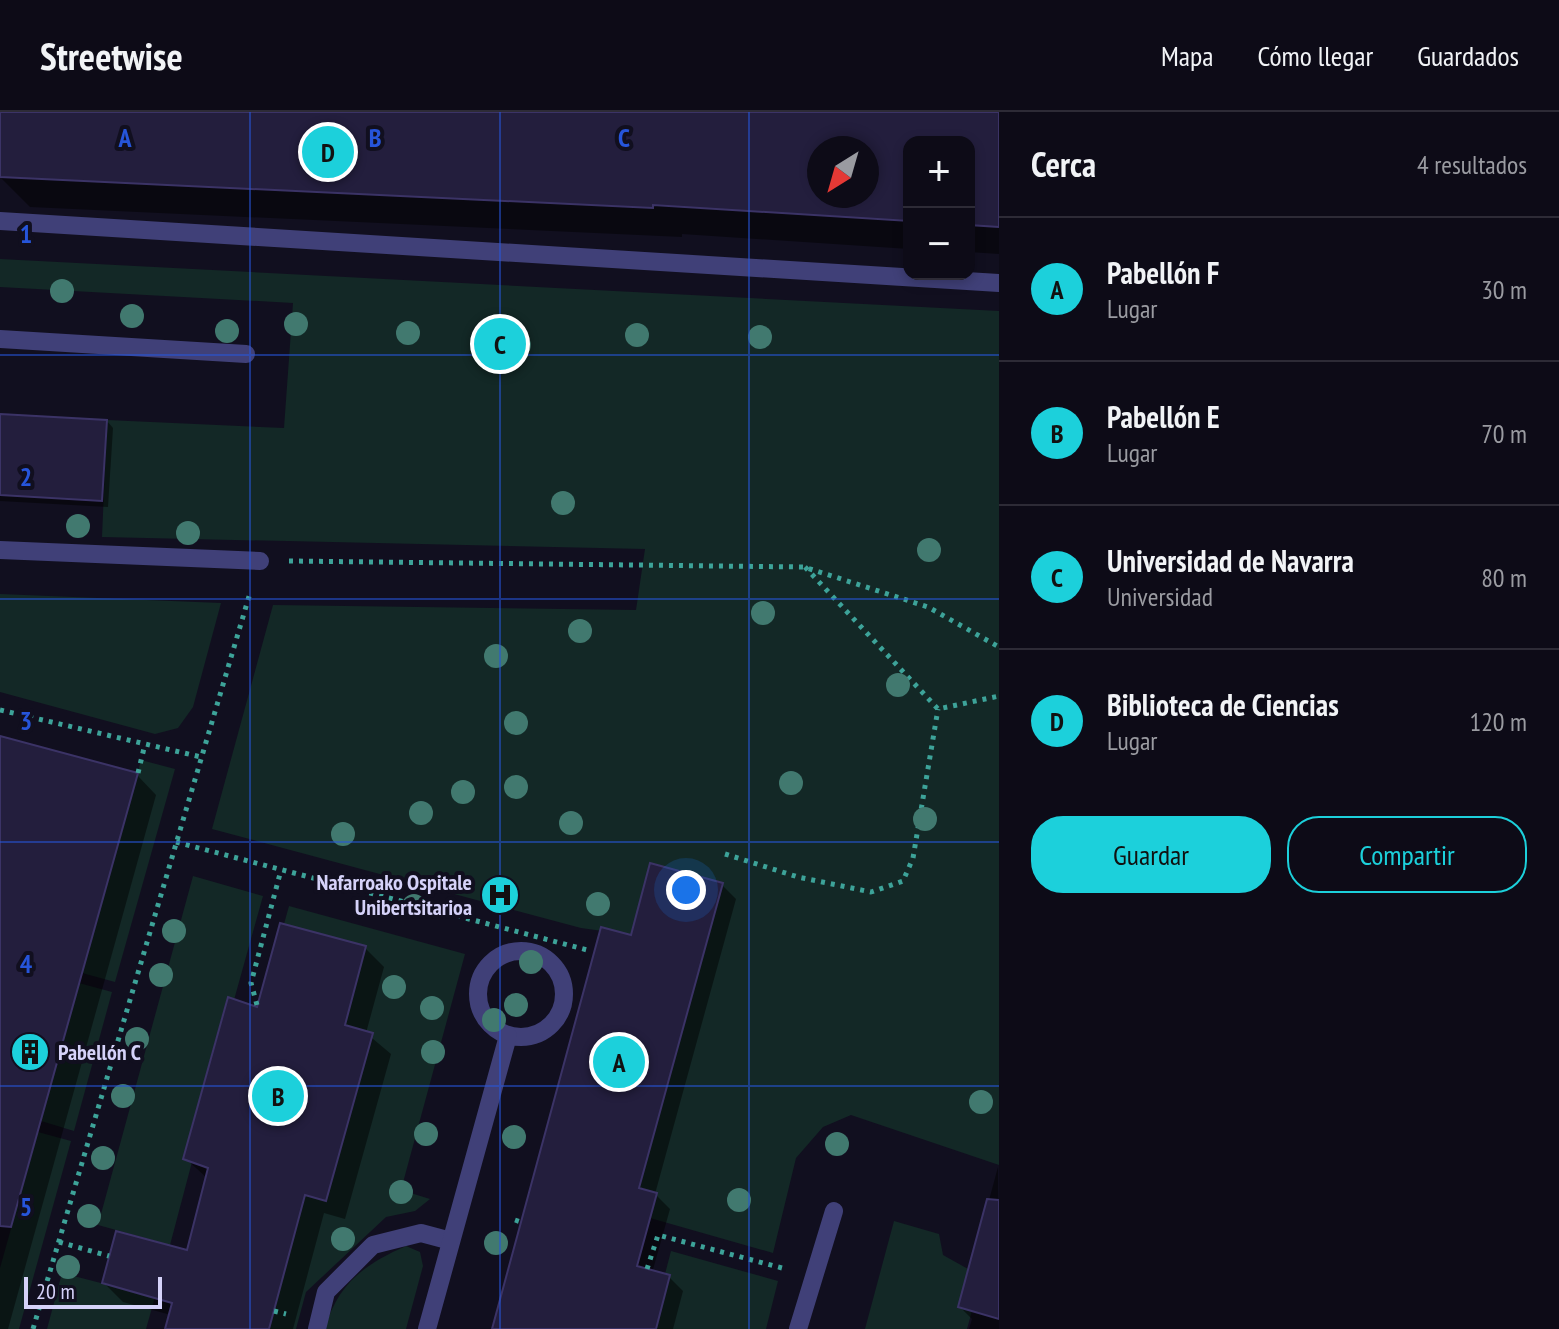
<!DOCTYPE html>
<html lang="es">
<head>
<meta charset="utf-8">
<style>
	body { margin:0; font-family:"PT Sans Narrow",sans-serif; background:#1b1924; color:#f1f3f6 }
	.controls { position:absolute; right:24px; top:24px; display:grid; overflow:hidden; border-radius:16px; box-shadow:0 4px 12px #0003 }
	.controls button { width:72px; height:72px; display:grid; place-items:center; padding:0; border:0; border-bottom:2px solid #2d2b36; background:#0d0b17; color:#f1f3f6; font:40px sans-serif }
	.compass { position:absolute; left:807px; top:24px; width:72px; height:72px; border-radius:50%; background:#0d0b17; box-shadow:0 4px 12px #0003; rotate:217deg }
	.scale { position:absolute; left:24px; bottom:20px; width:138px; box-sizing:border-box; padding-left:8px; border:4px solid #d5d2f9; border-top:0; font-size:22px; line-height:28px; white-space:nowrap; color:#d5d2f9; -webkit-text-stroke:6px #110f1f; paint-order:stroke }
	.you { position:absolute; left:686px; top:778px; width:28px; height:28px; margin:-20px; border:6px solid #fff; border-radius:50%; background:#1a73e8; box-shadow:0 0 0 12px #1a73e833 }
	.badge { display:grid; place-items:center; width:52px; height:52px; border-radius:50%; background:#1cd0db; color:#111; font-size:26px; font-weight:700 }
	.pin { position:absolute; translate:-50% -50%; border:4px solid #fff; box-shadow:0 2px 8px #0006 }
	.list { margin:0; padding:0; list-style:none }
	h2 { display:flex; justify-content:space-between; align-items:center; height:104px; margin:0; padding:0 32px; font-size:34px }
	h2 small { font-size:26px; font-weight:400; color:#9a9ba1 }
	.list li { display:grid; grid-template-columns:52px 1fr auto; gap:24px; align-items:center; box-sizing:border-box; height:144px; padding:0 32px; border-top:2px solid #2d2b36 }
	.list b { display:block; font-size:30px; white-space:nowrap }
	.list p { margin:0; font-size:26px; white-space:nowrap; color:#9a9ba1 }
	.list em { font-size:26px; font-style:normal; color:#9a9ba1 }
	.actions { display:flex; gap:16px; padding:24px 32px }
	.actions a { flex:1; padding:18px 0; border:2px solid #1cd0db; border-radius:32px; text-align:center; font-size:28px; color:#1cd0db }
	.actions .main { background:#1cd0db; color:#111 }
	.map { position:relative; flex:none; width:999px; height:1217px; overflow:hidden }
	header { display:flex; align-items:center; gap:48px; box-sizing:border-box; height:112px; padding:0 40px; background:#0d0b17; border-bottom:2px solid #2d2b36 }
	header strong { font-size:38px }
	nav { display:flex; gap:44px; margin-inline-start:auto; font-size:28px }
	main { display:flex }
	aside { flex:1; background:#0d0b17 }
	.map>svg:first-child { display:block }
</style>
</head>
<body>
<header>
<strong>Streetwise</strong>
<nav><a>Mapa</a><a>Cómo llegar</a><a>Guardados</a></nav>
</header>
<main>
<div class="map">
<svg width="999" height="1217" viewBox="0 0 999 1217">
	<rect width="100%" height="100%" fill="#110f1f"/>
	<!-- green -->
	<g fill="#132826">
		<path d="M0 147 999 199V1053L851 1003 823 1015 796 1046 773 1141 650 1106 639 1076 723 771 651 752 631 823 581 816 212 717 273 493 636 498 645 437 102 425 107 308 284 316 293 191 0 175Z"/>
		<path d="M0 482 221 491 193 595 178 616 155 622 0 580Z"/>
		<path d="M141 648 175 657 115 870 82 861Z"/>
		<path d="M193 764 263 784 234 888 227 886 183 1046 192 1050 170 1133 98 1113Z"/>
		<path d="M289 794 465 842 401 1078 430 1087 415 1099 386 1105 306 1180 296 1217H269L305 1083 326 1089 373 921 345 913 366 834 284 812Z"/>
		<path d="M79 871 112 880 74 1019 41 1009Z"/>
		<path d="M38 1020 71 1029 19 1217H0V1156Z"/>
		<path d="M894 1109 939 1122 943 1143 968 1157 958 1195 972 1199 967 1217H865Z"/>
		<path d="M406 1134 420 1140 423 1154 406 1217H325C337 1172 365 1152 406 1134Z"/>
		<path d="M671 1139 778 1169 766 1217H656L670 1164 665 1162Z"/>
		<path d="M62 1161 155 1185 146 1217H47Z"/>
	</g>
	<!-- shadow -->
	<g fill="#0007" fill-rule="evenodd">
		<path d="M2 0H999V142L969 140V30H909V137L682 122V125L30 95 0 65ZM819 36H867V84H819Z"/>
		<path d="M0 304 107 309 113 316 108 395 0 389Z"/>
		<path d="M0 626 137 663 156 683 8 1217H0Z"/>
		<path d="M722 773 736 787 655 1082 670 1097 652 1161 669 1165 683 1179 673 1217H494L632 825Z"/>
		<path d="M365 836 384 855 366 921 391 942 345 1107 324 1101 293 1217H167L171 1203 123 1190 104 1171 188 1140 207 1066 185 1046 258 897Z"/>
		<path d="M998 1055 999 1217H969L972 1207 960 1195Z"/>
	</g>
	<!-- building -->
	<g fill="#231e3d" stroke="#3b3366" stroke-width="2" fill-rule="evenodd">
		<path d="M0 0H999V115L969 113V30H909V109L653 93V96L0 65ZM819 36H867V84H819Z"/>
		<path d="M0 302 107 308 102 389 0 383Z"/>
		<path d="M0 624 138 661 11 1115 0 1114Z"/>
		<path d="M650 751 723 771 639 1076 657 1081 637 1154 670 1163 656 1217H492L601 815 631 823Z"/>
		<path d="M280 811 366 834 345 913 373 921 326 1089 305 1083 269 1217H165L172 1191 102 1171 116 1119 187 1138 208 1056 183 1047 228 885 257 895Z"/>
		<path d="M987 1087 999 1088V1207L958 1195Z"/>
	</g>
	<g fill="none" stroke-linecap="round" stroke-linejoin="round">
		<!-- path -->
		<g stroke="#3da399" stroke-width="5" stroke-dasharray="4 6" stroke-linecap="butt">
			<path d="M289 449 804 455 928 495 999 535"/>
			<path d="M805 455 938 597 999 584"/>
			<path d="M0 598 201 645"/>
			<path d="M138 661 145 632"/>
			<path d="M176 730 591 839"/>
			<path d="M725 742 798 765 871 780 903 769 913 746 938 597"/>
			<path d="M257 893 251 871 281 758"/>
			<path d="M515 1108 521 1110"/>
			<path d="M59 1130 109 1144"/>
			<path d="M647 1157 658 1123 782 1156"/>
			<path d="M274 1199 286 1202"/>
			<path d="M33 1217 250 481"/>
		</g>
		<!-- lane -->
		<g stroke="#404078" stroke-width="18">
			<path d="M0 109 999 171"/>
			<path d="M0 227 246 242"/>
			<path d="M0 438 260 449"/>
			<circle cx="521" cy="882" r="43"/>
			<path d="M317 1217 326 1180 373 1133 421 1121 451 1129"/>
			<path d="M427 1217 508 924"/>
			<path d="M798 1217 834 1099"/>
		</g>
	</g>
	<!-- trees -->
	<g fill="#41796f">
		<circle cx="62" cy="179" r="12"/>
		<circle cx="132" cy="204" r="12"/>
		<circle cx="296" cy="212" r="12"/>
		<circle cx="227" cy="219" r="12"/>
		<circle cx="408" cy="221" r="12"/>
		<circle cx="637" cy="223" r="12"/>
		<circle cx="760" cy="225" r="12"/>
		<circle cx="519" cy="233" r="12"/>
		<circle cx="563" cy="391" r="12"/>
		<circle cx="78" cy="414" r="12"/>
		<circle cx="188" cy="421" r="12"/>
		<circle cx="929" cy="438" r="12"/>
		<circle cx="763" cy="501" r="12"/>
		<circle cx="580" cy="519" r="12"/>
		<circle cx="496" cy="544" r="12"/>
		<circle cx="898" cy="573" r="12"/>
		<circle cx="516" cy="611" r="12"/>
		<circle cx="791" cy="671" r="12"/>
		<circle cx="516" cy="675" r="12"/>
		<circle cx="463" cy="680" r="12"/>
		<circle cx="421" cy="701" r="12"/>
		<circle cx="925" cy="707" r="12"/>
		<circle cx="571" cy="711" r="12"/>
		<circle cx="343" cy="722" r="12"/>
		<circle cx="598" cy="792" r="12"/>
		<circle cx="414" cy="794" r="12"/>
		<circle cx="174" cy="819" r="12"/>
		<circle cx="531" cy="850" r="12"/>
		<circle cx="161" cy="863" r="12"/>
		<circle cx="394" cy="875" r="12"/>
		<circle cx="516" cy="893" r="12"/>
		<circle cx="432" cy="896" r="12"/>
		<circle cx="494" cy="908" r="12"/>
		<circle cx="137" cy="927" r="12"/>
		<circle cx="433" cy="940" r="12"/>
		<circle cx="123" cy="984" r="12"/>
		<circle cx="981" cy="990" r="12"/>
		<circle cx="426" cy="1022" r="12"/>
		<circle cx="514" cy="1025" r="12"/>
		<circle cx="837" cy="1032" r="12"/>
		<circle cx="103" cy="1046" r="12"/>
		<circle cx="401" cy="1080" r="12"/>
		<circle cx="739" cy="1088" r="12"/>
		<circle cx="89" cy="1104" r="12"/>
		<circle cx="343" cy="1127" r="12"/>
		<circle cx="496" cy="1131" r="12"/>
		<circle cx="68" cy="1155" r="12"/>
	</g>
	<!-- grid -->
	<path fill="none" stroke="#2655da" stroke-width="2" stroke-opacity="0.55" d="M250 0V1217M500 0V1217M749 0V1217M0 243H999M0 487H999M0 730H999M0 974H999"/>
	<!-- icons -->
	<defs>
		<g id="hospital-disc" transform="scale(2)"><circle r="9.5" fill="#1cd0db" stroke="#110f1f"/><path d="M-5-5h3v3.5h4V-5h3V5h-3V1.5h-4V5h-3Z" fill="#111"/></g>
		<g id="building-disc" transform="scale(2)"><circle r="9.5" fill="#1cd0db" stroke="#110f1f"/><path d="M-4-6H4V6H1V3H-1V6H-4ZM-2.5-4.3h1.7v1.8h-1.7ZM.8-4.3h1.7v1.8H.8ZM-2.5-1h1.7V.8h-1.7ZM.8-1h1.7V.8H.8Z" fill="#111"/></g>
	</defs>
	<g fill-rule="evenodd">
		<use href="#hospital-disc" x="500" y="783"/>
		<use href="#building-disc" x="30" y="940"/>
	</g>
	<g text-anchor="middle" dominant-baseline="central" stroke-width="8" stroke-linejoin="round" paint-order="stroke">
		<!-- poi labels -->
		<g font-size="22" font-weight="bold" fill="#d5d2f9" stroke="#110f1f" text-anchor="end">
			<text x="472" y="770">Nafarroako Ospitale<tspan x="472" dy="25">Unibertsitarioa</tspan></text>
			<text x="58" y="940" text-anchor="start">Pabellón C</text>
		</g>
	</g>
	<g font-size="26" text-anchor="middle" font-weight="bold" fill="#2655da" stroke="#110f1f" stroke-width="8" stroke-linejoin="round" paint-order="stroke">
		<text x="125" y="35">A</text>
		<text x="375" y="35">B</text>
		<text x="624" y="35">C</text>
		<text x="26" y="131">1</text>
		<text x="26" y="374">2</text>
		<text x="26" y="618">3</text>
		<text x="26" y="861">4</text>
		<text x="26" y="1104">5</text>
	</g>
</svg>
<div class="controls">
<button>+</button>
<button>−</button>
</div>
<svg class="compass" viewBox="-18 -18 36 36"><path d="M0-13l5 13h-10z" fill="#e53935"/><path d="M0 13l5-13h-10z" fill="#9a9ba1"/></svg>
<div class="scale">20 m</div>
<div class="you"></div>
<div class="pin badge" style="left:619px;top:950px">A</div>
<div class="pin badge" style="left:278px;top:984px">B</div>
<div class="pin badge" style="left:500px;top:232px">C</div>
<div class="pin badge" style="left:328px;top:40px">D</div>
</div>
<aside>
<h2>Cerca<small>4 resultados</small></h2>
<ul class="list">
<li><span class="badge">A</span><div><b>Pabellón F</b><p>Lugar</p></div><em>30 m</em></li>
<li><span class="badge">B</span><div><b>Pabellón E</b><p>Lugar</p></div><em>70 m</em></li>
<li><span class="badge">C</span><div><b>Universidad de Navarra</b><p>Universidad</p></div><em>80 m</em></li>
<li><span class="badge">D</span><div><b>Biblioteca de Ciencias</b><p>Lugar</p></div><em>120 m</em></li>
</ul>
<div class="actions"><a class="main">Guardar</a><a>Compartir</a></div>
</aside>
</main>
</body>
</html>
